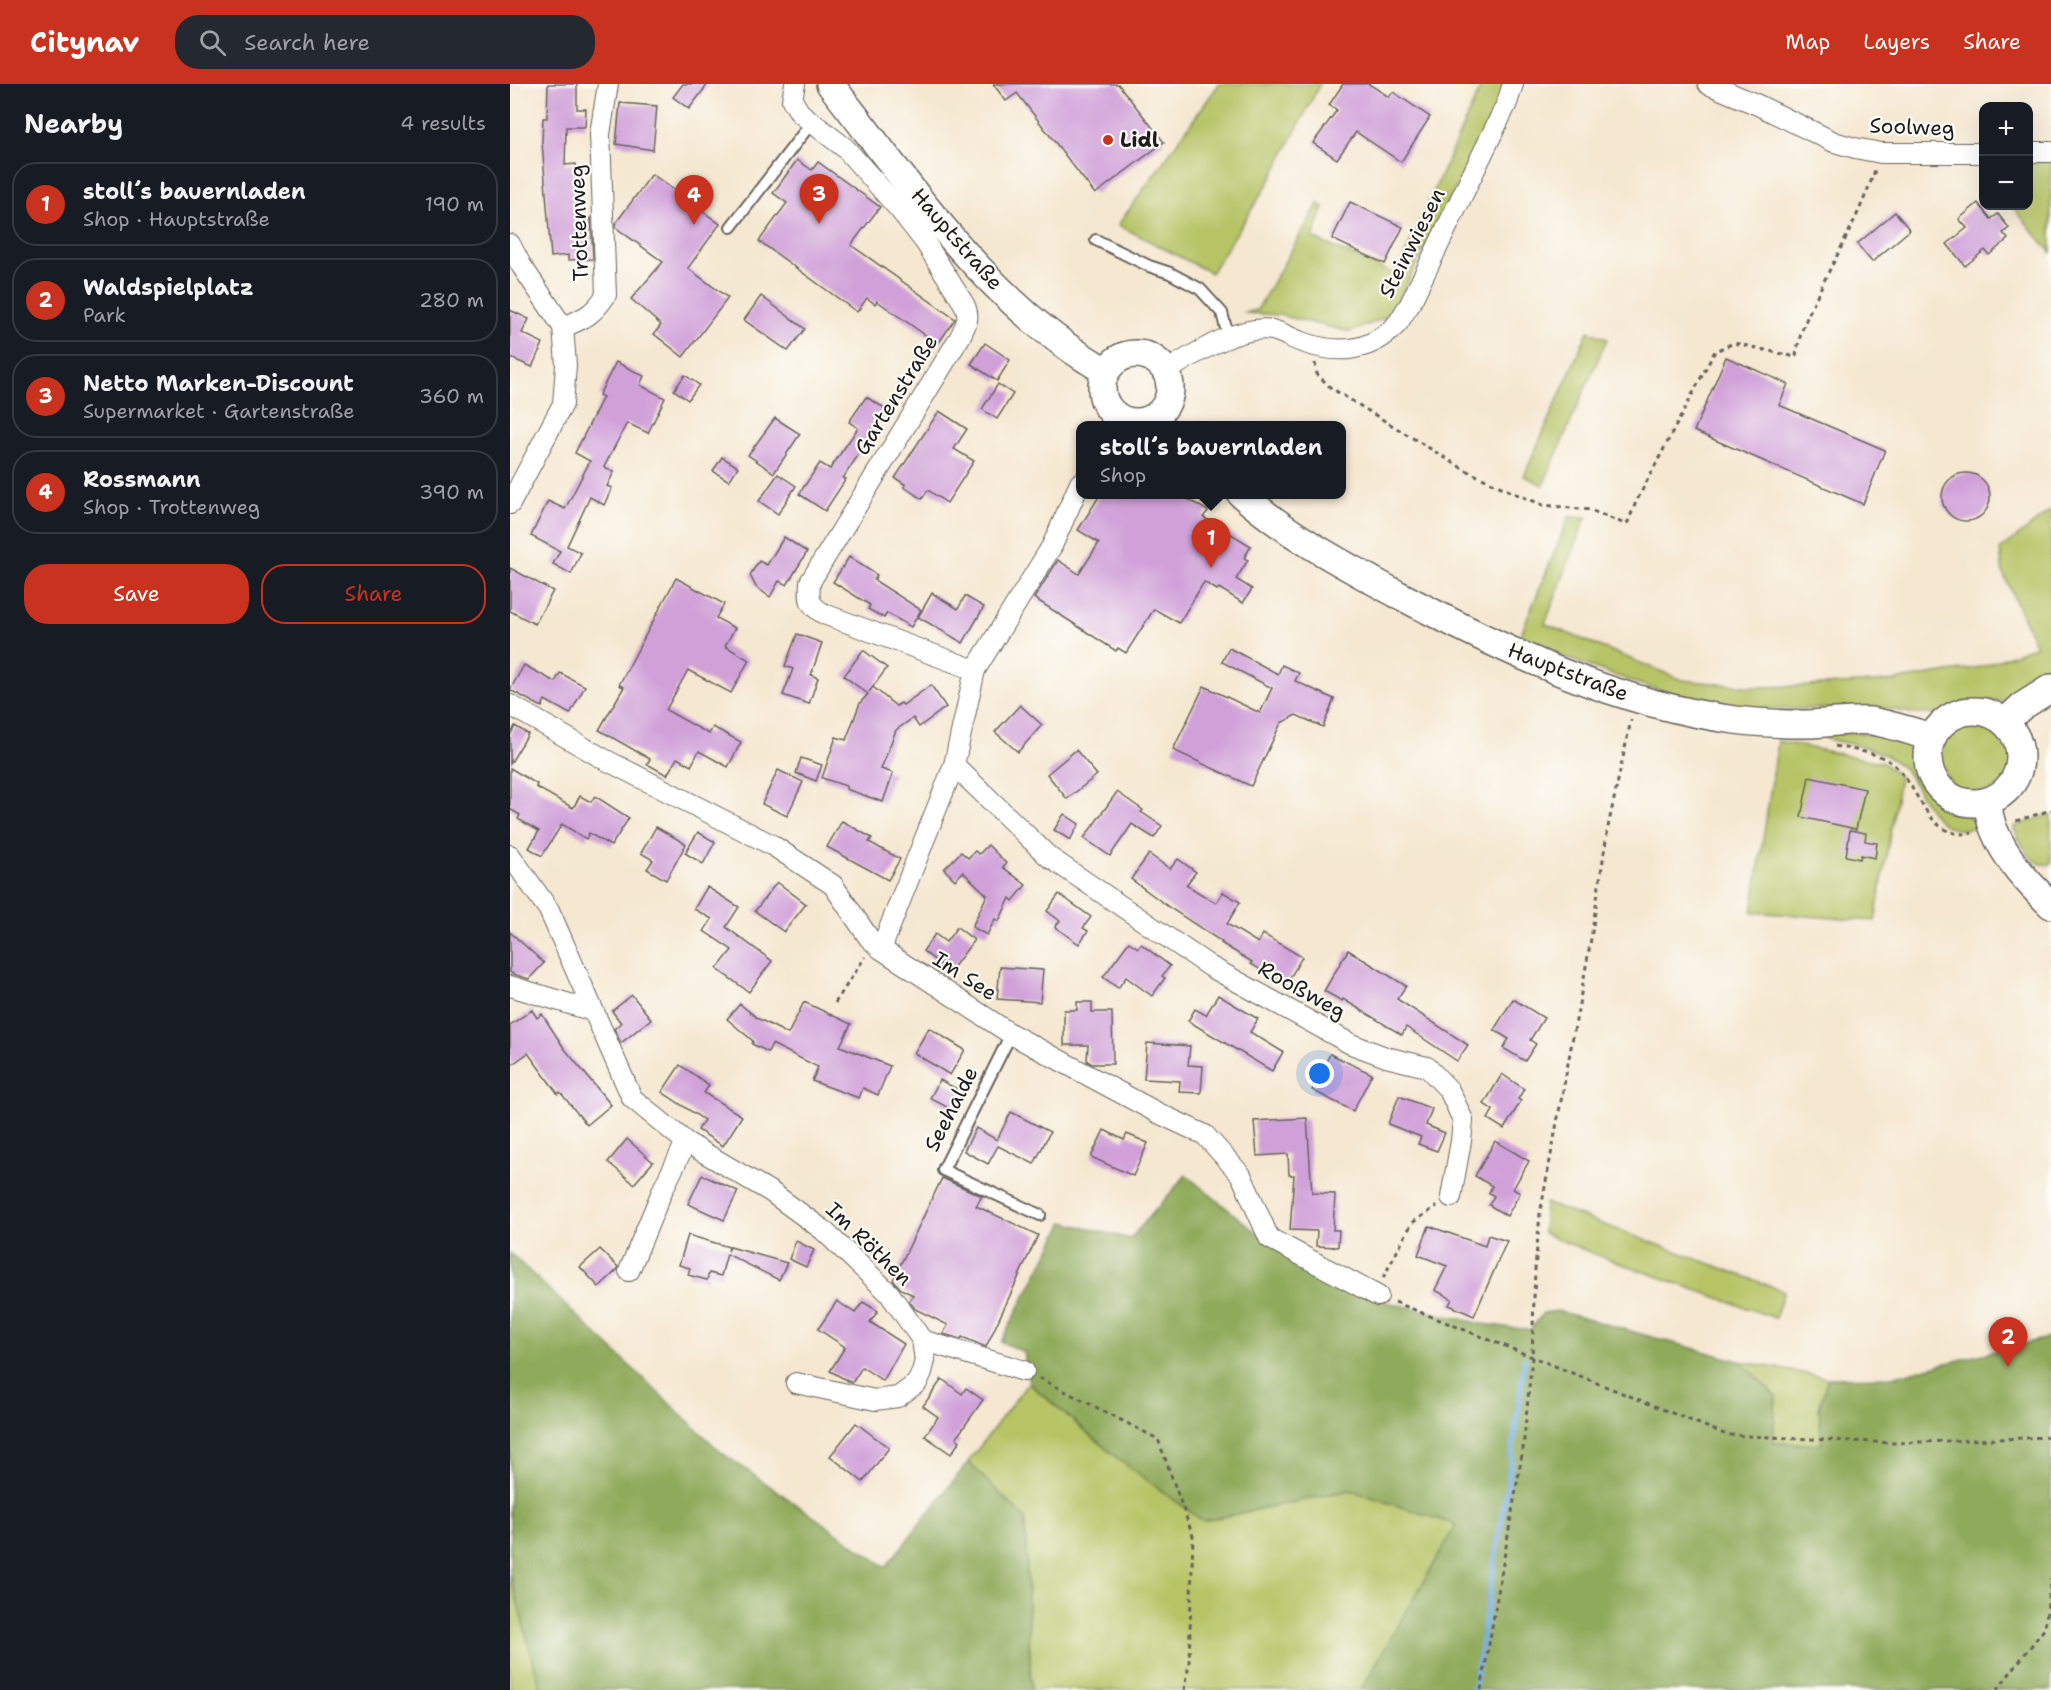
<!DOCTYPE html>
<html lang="en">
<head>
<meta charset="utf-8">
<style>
	body { margin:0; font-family:"Shantell Sans",sans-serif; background:#242831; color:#f1f3f6 }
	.controls { position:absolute; right:18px; top:18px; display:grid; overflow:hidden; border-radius:12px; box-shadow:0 6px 24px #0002 }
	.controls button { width:54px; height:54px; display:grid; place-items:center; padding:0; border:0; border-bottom:2px solid #363941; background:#171b24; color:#f1f3f6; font:30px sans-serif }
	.you { position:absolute; left:810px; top:990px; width:21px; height:21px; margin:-15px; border:4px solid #fff; border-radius:50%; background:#1a73e8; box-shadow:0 0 0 9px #1a73e833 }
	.badge { display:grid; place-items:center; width:39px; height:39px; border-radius:50%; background:#c8321e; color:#fff; font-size:20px; font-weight:700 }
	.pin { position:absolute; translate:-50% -50px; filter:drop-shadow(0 2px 3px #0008) }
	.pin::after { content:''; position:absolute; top:32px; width:21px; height:18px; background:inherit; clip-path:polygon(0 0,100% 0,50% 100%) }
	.popup { position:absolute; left:566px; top:337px; width:270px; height:78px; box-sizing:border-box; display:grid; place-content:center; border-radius:12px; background:#171b24; filter:drop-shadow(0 2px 4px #0005); font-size:20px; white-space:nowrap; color:#9ea1a6 }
	.popup b { font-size:22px; color:#f1f3f6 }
	.popup::after { content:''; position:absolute; left:50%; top:100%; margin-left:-12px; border:12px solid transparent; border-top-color:#171b24 }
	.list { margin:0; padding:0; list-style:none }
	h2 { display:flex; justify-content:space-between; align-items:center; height:78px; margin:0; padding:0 24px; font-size:26px }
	h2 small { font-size:20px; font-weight:400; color:#9ea1a6 }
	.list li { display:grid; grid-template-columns:39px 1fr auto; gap:18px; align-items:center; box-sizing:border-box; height:84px; margin:0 12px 12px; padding:0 12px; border:2px solid #363941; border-radius:24px }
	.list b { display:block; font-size:22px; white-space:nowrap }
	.list p { margin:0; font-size:20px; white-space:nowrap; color:#9ea1a6 }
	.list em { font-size:20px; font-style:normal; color:#9ea1a6 }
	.actions { display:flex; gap:12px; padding:18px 24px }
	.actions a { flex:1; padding:14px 0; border:2px solid #c8321e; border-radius:24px; text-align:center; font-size:21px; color:#c8321e }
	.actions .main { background:#c8321e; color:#fff }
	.icon { flex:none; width:33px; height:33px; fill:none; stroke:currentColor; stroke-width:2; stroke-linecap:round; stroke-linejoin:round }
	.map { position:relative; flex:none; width:1541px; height:1606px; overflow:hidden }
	header { display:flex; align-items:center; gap:36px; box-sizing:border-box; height:84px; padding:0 30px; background:#c8321e; color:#fff }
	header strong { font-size:28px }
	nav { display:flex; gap:33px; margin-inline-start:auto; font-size:21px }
	.search { width:420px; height:54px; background:#242831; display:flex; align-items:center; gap:15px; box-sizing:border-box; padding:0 21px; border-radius:24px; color:#9ea1a6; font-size:22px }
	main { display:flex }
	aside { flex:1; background:#171b24 }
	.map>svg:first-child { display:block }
</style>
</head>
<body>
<header>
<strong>Citynav</strong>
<div class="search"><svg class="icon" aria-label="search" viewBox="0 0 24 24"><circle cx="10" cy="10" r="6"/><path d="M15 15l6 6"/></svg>Search here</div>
<nav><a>Map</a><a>Layers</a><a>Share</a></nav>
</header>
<main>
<aside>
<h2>Nearby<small>4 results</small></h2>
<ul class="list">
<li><span class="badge">1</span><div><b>stoll´s bauernladen</b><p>Shop · Hauptstraße</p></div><em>190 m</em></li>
<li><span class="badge">2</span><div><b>Waldspielplatz</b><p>Park</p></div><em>280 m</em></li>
<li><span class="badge">3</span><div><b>Netto Marken-Discount</b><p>Supermarket · Gartenstraße</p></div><em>360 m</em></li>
<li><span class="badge">4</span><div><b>Rossmann</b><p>Shop · Trottenweg</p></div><em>390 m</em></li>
</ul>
<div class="actions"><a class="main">Save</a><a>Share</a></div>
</aside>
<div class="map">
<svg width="1541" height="1606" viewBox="0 0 1541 1606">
	<rect width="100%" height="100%" fill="#fdfcf7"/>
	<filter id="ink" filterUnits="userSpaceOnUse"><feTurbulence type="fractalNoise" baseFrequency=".0167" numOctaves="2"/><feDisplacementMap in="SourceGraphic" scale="12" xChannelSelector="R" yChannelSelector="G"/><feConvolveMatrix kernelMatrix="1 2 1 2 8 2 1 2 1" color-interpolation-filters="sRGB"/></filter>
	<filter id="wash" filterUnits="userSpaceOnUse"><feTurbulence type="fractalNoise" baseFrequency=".008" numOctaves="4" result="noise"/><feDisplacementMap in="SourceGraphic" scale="24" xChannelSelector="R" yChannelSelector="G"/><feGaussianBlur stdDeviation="1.35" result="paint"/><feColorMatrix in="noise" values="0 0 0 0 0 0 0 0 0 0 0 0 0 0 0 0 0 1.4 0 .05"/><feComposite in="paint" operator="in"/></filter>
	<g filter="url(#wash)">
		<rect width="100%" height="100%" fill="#f5e7d0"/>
		<!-- green -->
		<g fill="#b6c466" stroke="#697041" stroke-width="1.5">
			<path d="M709 0H810L759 98 701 189 608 141Z"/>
			<path d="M972 0H998L881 231 841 248 769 231 733 229 747 226 808 120 814 123 803 154 886 191Z"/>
			<path d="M1519 75H1541V169L1502 122H1518Z"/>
			<path d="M1078 247 1097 255 1033 401 1014 392Z"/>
			<path d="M1541 426V589L1519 601 1495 617 1454 618 1425 630H1407L1376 624 1275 625 1244 624 1189 616 1138 603 1008 557 1059 433H1076L1035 540 1172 596 1242 603 1297 602 1382 597 1471 583 1526 562 1493 489 1490 466Z"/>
			<circle cx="1467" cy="673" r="36"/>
			<path d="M1317 648C1350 649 1391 647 1411 678 1418 689 1418 701 1428 711 1441 726 1455 725 1467 742 1430 757 1417 720 1401 694 1396 686 1387 678 1378 673 1363 663 1334 659 1316 655Z"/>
			<path d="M1268 657 1373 679 1390 693 1365 837 1242 828Z"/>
			<path d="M1541 730V780C1521 785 1510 757 1503 743Z"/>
			<path d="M1035 1119 1274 1207 1265 1234 1087 1171 1033 1149Z"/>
			<path d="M1229 1277 1318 1294 1309 1325 1312 1360 1263 1359 1266 1312Z"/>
			<path d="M518 1299 607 1374 693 1437 840 1406 947 1441 851 1606H521L515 1435 458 1378Z"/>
			<path d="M0 1490 31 1606H0Z"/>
		</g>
		<!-- forest -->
		<g fill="#90aa5b" stroke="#56633c" stroke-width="1.5">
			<path d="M676 1091 757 1157 876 1218 973 1240 1020 1246 1033 1229 1048 1227 1229 1277 1266 1312 1263 1359 1312 1360 1309 1325 1318 1294 1381 1293 1541 1253V1467L1538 1469 1541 1472V1606H851L946 1441 840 1406 693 1437 607 1374 519 1299 514 1268 491 1258 554 1138 620 1155Z"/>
			<path d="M0 1169 211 1368 376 1483 458 1378 515 1434 521 1606H31L0 1490Z"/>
		</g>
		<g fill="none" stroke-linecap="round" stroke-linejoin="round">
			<!-- stream -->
			<path stroke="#74afe5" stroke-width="5" d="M964 1606 1000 1386 1015 1275"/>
		</g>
		<g id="blocks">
			<!-- building -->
			<g fill="#d0a1d9">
				<path d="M38 0H67V25H76L75 43H56L55 81 66 80 69 135 81 134 83 175 58 176V171L41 173 32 58 33 34H37Z"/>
				<path d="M173 0H198L179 25 163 13Z"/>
				<path d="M483 0H608L654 58 585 110 507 9 496 17Z"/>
				<path d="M833 0H859L879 13 883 8 920 33 891 78 846 48 827 75 803 59 827 26 819 21Z"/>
				<path d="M110 19 147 22 143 66 106 60Z"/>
				<path d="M287 76 302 86 308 78 370 123 341 161 445 235 428 260 367 217 365 220 357 214 347 228 249 157 277 119 263 109Z"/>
				<path d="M142 90 210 140 178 184 218 214 173 273 144 250 151 241 121 215 153 178 105 143V140Z"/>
				<path d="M840 118 893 143 875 180 822 155Z"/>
				<path d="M1468 119 1481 135 1488 130 1499 144 1493 149 1498 155 1479 171 1475 166 1455 182 1437 160 1457 144 1449 135Z"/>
				<path d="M1385 128 1400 146 1362 178 1347 160Z"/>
				<path d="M251 212 295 245 278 267 234 236Z"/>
				<path d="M0 226 19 235 12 249 33 259 22 283 1 274 0 277Z"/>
				<path d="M475 259 500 276 487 297 461 280Z"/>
				<path d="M1216 273 1278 300 1269 321 1375 366 1353 420 1184 347Z"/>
				<path d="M106 278 134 292 130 301 155 314 138 349 117 339 94 383 104 388 97 402 102 404 94 421 80 413 57 462 71 469 61 490 43 480 50 467 21 452 38 417 55 425 80 377 65 369 93 313 89 311Z"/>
				<path d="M175 291 189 301 178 316 164 306Z"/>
				<path d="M488 300 503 310 487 335 472 325Z"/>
				<path d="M356 313 378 326 333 394 336 395 315 427 289 410 310 379 320 385 348 344 339 338Z"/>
				<path d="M429 327 457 345 444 365 464 377 437 419 418 406 412 415 394 403 396 401 385 394Z"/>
				<path d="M265 334 290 350 264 389 238 371Z"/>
				<path d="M212 373 228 383 219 397 203 387Z"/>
				<circle cx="1456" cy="413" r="24"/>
				<path d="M268 390 286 402 268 430 249 417Z"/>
				<path d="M590 411H671L698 427 693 433 741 462 734 474 738 476 726 495 742 505 733 519 709 504 707 506 694 498 669 539 644 525 616 569 608 564 606 567 524 514 548 476 569 490 589 459 568 446Z"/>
				<path d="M274 453 297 468 277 501 269 497 260 513 246 503 240 491 249 477 257 481Z"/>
				<path d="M339 473 367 491 364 496 411 526 401 543 377 529 374 534 358 525 360 521 323 498Z"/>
				<path d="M0 484 43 507 25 540 0 527Z"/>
				<path d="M166 494 214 520 206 534 225 544 215 562 239 576 221 609 178 586 156 626 199 650 203 643 231 658 218 683 189 667 181 682 167 674 157 691 137 680 140 675 89 646 114 603 109 601Z"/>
				<path d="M422 509 448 525 455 512 474 523 453 559 408 533Z"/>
				<path d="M287 550 312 559 301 591 308 594 299 620 273 611 283 585 275 582Z"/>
				<path d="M719 564 768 590 772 581 789 589 785 597 824 615 813 643 786 631 771 639 741 702 663 666 694 602 750 629 762 604 712 578Z"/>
				<path d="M353 566 377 584 359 608 363 603 386 622 391 619 393 621 421 601 436 623 409 643 403 634 386 646 371 685 383 689 373 718 336 705V702L312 694 326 653 336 656 350 619 358 610 334 592Z"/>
				<path d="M14 581 45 598 50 589 75 602 60 630 35 616 32 623 0 606Z"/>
				<path d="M510 621 532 641 508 668 485 648Z"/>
				<path d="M5 642 18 650 0 680V652Z"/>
				<path d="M566 666 587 691 557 715 537 690Z"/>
				<path d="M291 674 312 681 306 697 286 689Z"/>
				<path d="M0 684 27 700 26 703 63 724 70 712 81 718 85 712 119 734 101 762 79 749 76 755 52 740 32 772 19 764 29 747 8 735 10 731 0 725Z"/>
				<path d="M268 686 293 698 277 732 252 720Z"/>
				<path d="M1299 693 1355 705 1346 745 1291 733Z"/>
				<path d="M607 708 633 726 631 728 652 742 644 754 622 740 600 772 574 754Z"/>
				<path d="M554 730 569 740 560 756 544 746Z"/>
				<path d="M332 737 362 754 359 758 390 775 378 796 317 763Z"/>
				<path d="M146 743 176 760 156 796 137 785 143 776 131 769Z"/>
				<path d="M1340 746 1356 749 1355 757 1367 759 1365 774 1351 771 1350 775 1336 772Z"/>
				<path d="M188 748 205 758 193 780 175 769Z"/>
				<path d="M478 761 496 779 493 783 516 801 503 817 500 814 489 837 485 835 477 851 462 843 477 811 453 788 445 796 434 785 451 768 458 774 465 767 469 770Z"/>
				<path d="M639 770 660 785 668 775 686 788 676 801 706 819 713 808 730 818 717 840 748 859 753 850 792 873 776 901 741 880 742 878 711 859 712 858 660 824 621 795Z"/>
				<path d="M267 798 296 820 274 848 245 827Z"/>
				<path d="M197 803 229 823 216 843 262 877 239 908 207 885 222 866 194 847 202 835 184 825Z"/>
				<path d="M549 810 581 833 573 844 578 847 569 860 545 843 550 837 537 827Z"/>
				<path d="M447 843 464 856 440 888 413 867 425 850 436 858Z"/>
				<path d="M0 848 34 879 19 895 3 890 0 888Z"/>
				<path d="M619 858 628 864 631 860 660 882 652 892 655 894 642 912 616 893 608 904 593 893Z"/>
				<path d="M838 866 896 902 887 915 958 961 947 977 896 943 892 951 833 915 832 917 814 907Z"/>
				<path d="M490 883 533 886 530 918 487 915Z"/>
				<path d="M122 911 141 935 111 959 104 945 111 939 102 927Z"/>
				<path d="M708 911 748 935 740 948 773 968 762 987 678 937 685 925 696 931Z"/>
				<path d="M1003 915 1034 934 1020 956 1026 960 1015 977 993 964 999 955 984 946Z"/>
				<path d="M294 918 341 940 330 962 380 982 368 1011 353 1004 349 1014 302 997 308 983 262 960 258 968 242 960 243 957 217 935 230 920 247 934 278 950Z"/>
				<path d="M567 918H582V928H602L603 980H582L577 977 578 961H554V926H567Z"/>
				<path d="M22 926 27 934 32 930 54 964 101 1021 77 1041 50 1008 48 1010 18 969 0 982V941Z"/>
				<path d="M419 944 455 966 440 991 404 969Z"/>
				<path d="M637 959 680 962 678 981 693 982 691 1009 669 1008 670 997 634 995Z"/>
				<path d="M820 970 862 990 843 1027 802 1006Z"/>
				<path d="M170 981 199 1001 194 1009 232 1032 213 1062 188 1046 194 1036 152 1008Z"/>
				<path d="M992 990 1014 1005 1008 1015 1011 1017 994 1045 978 1035 983 1026 974 1020Z"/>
				<path d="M430 996 454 1009 444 1027 420 1014Z"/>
				<path d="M889 1012 922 1025 916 1041 935 1049 927 1067 908 1060 911 1053 878 1040Z"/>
				<path d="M501 1028 540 1048 524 1080 488 1062 478 1080 454 1067 466 1044 487 1056Z"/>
				<path d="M797 1034 802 1109 825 1110 823 1146H829L828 1163 806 1162 807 1147 780 1146 784 1091H779L778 1070 747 1072 744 1037Z"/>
				<path d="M594 1046 614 1056 617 1050 638 1059 623 1092 581 1073Z"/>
				<path d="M117 1055 143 1078 124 1100 98 1078Z"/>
				<path d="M985 1057 1019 1077 1003 1105 1010 1109 997 1132 979 1121 984 1112 979 1109 982 1102 965 1092Z"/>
				<path d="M192 1091 228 1107 214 1136 178 1120Z"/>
				<path d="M432 1094 472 1112 466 1122 528 1151 476 1263 452 1253 451 1255 433 1250 438 1241 405 1225 399 1217 403 1211 391 1205 383 1196Z"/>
				<path d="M919 1142 975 1162 978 1151 997 1157 964 1232 939 1221 942 1215 925 1206 937 1182 908 1171Z"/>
				<path d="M178 1151 219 1163 218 1167 220 1163 277 1179 269 1196 217 1170 211 1192 199 1189 197 1196 178 1191 180 1184 169 1181Z"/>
				<path d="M286 1157 304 1166 296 1183 279 1175Z"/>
				<path d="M90 1165 108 1183 107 1186 89 1203 70 1183Z"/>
				<path d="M327 1217 345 1229 353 1218 368 1227 360 1238 394 1260 373 1297 352 1283 342 1299 320 1287 335 1263 308 1245Z"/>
				<path d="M432 1295 452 1310 456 1304 473 1316 446 1354 450 1357 441 1370 415 1352 428 1333 413 1322Z"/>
				<path d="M346 1339 379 1364 353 1398 320 1372Z"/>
			</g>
		</g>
	</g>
	<g filter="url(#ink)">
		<use href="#blocks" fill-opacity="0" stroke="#68635b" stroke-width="1.5"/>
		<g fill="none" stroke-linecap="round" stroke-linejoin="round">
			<!-- service casing -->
			<g stroke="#68635b" stroke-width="14">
				<g id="service">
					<path d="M221 143 302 38"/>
					<path d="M586 156 639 182 660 189 690 205 712 229 718 252"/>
					<path d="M501 950 433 1086 530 1131"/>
				</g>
			</g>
			<!-- minor casing -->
			<g stroke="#68635b" stroke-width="22">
				<g id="minor">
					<path d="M285 0 282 16 290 29 335 64 389 125 415 158 454 220C461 234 456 240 450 253L300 498C299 516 298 520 314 530L465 586"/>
					<path d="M1198 0 1248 21 1324 58 1345 64 1371 69H1474"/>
					<path d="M1518 68H1541"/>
					<path d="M0 160 11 181 53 243"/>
					<path d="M53 243C74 235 84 230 96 211L90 50 98 0"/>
					<path d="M656 287C683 271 730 240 762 246 772 248 782 255 792 258 825 270 860 269 886 241 891 236 894 228 899 222L997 19 1003 0"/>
					<path d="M603 342 608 333"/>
					<path d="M0 420 53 320 56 281 53 243"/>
					<path d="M0 621 94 675 262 761 323 801 359 854 371 865 501 950 648 1029 695 1051 731 1091 759 1154 868 1212"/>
					<path d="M444 681 539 773 701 883 841 960 876 973 917 983 939 1006 953 1036 951 1057 941 1113"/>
					<path d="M0 771 39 826 122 1014 176 1058 261 1108 313 1146 379 1209 412 1256 415 1276 412 1288 407 1299 388 1313 365 1316 286 1299"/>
					<path d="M371 865 444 681 465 586 542 462 570 399"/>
					<path d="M0 902 83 927"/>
					<path d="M119 1187 153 1105 176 1058"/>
					<path d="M412 1256 514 1287"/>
				</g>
			</g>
			<!-- secondary casing -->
			<g stroke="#68635b" stroke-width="30">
				<g id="secondary">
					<path d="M320 0C401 102 480 223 596 287"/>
					<circle cx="626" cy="304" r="34"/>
					<path d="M731 410C777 451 834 481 887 510 993 566 1105 620 1225 636 1248 639 1274 640 1297 640 1318 640 1340 635 1361 637 1381 640 1402 648 1422 653"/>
					<circle cx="1464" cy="673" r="46"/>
					<path d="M1495 638 1511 623 1541 604"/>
					<path d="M1477 718C1479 727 1480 737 1484 746 1496 775 1518 799 1541 821"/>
				</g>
			</g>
			<!-- path -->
			<g stroke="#68635b" stroke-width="3" stroke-dasharray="4.5 4.5" stroke-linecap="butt">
				<path d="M805 279 807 290 821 304 955 386 1006 410 1033 421 1080 426 1115 440 1118 438 1126 418 1205 267 1224 259 1286 273C1289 245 1303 221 1315 195 1333 160 1352 124 1365 86"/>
				<path d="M1325 662C1343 666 1364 668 1379 677 1410 698 1415 758 1462 749"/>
				<path d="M1506 737 1541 726"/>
				<path d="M325 919 355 873"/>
				<path d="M873 1194 902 1139 927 1122"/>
				<path d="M885 1218 1217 1351 1384 1359 1541 1353"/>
				<path d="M529 1294 648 1355 683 1452 679 1578 675 1606"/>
				<path d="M971 1606 1013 1365 1022 1274 1025 1185 1030 1130 1080 861 1098 743 1121 636"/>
				<path d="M1487 1606 1535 1544 1541 1494"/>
			</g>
			<!-- service -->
			<use href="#service" stroke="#fff" stroke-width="10"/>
			<!-- minor -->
			<use href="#minor" stroke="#fff" stroke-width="20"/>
			<!-- secondary -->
			<use href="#secondary" stroke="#fff" stroke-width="27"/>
		</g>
	</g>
	<!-- markers -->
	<circle fill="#c8321e" stroke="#fdfcf7" stroke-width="2" cx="598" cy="56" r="6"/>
	<g text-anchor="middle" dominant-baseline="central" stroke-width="4.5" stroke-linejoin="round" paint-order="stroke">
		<!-- street labels -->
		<g font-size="21" fill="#1c1c1c" stroke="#fdfcf7">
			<text transform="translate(1402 43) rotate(2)">Soolweg</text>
			<text transform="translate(69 139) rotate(-92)">Trottenweg</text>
			<text transform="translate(447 155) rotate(49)">Hauptstraße</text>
			<text transform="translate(902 159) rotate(-63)">Steinwiesen</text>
			<text transform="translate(386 311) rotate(-58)">Gartenstraße</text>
			<text transform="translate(1058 588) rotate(21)">Hauptstraße</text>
			<text transform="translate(455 892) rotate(33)">Im See</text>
			<text transform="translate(792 906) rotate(29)">Rooßweg</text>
			<text transform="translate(441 1025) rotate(-63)">Seehalde</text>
			<text transform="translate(359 1160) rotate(44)">Im Röthen</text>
		</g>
		<!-- poi labels -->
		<g font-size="21" font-weight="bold" fill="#1c1c1c" stroke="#fdfcf7" text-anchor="start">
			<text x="610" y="56">Lidl</text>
		</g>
	</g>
</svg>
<div class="controls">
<button>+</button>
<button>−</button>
</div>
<div class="you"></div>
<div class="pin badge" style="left:701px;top:484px">1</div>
<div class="popup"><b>stoll´s bauernladen</b>Shop</div>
<div class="pin badge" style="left:1498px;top:1283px">2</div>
<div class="pin badge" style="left:309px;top:140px">3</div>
<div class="pin badge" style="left:184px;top:141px">4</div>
</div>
</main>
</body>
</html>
